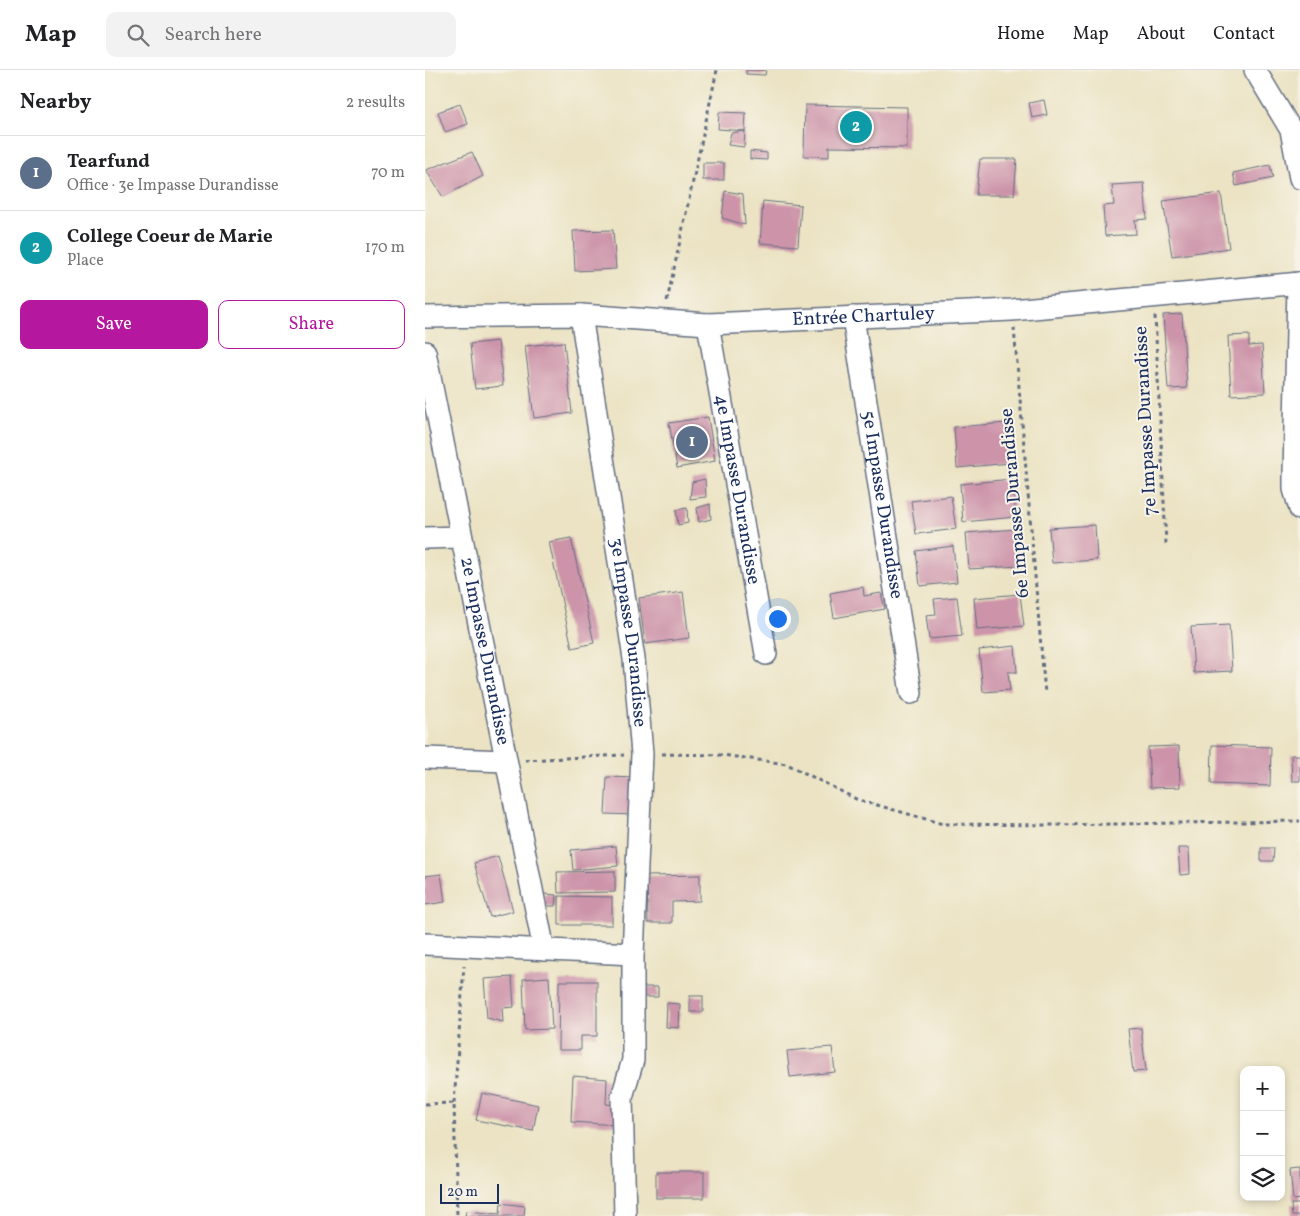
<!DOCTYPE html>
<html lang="en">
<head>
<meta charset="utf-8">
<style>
	body { margin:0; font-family:Vollkorn,serif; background:#f2f2f2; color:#202124 }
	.controls { position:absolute; right:15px; bottom:15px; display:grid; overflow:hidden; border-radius:10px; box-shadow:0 2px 8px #0003 }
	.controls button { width:45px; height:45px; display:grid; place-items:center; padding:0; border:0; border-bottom:1px solid #e0e0e0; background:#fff; color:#202124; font:25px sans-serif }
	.scale { position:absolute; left:15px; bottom:12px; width:59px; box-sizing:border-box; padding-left:5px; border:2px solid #1b2f5e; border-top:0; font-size:14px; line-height:18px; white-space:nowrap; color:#1b2f5e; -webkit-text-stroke:4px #f7f3e8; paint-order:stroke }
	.you { position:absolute; left:352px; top:548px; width:18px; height:18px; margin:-12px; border:4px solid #fff; border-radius:50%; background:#1a73e8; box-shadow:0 0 0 8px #1a73e833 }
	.badge { display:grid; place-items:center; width:32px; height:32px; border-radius:50%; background:#b5179e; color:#fff; font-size:16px; font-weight:700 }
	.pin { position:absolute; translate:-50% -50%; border:2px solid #fff; box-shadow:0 1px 5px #0006 }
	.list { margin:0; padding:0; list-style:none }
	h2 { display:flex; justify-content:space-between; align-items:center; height:65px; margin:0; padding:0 20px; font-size:21px }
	h2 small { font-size:16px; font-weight:400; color:#757577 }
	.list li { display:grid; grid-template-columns:32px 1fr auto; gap:15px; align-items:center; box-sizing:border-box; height:75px; padding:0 20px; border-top:1px solid #e0e0e0 }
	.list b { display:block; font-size:19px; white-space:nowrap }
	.list p { margin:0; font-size:16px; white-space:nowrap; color:#757577 }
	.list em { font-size:16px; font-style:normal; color:#757577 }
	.actions { display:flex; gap:10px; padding:15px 20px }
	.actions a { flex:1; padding:11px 0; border:1px solid #b5179e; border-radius:10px; text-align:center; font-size:18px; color:#b5179e }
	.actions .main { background:#b5179e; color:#fff }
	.icon { flex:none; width:28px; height:28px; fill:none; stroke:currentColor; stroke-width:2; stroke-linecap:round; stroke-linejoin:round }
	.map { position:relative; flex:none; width:875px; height:1146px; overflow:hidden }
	header { display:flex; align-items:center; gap:30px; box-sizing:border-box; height:70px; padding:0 25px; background:#fff; border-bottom:1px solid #e0e0e0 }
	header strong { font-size:24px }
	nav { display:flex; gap:28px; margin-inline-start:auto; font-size:18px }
	.search { width:350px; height:45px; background:#f2f2f2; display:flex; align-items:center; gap:12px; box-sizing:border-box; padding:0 18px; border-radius:10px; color:#757577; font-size:19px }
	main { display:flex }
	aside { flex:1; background:#fff }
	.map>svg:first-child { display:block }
</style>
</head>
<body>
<header>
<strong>Map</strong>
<div class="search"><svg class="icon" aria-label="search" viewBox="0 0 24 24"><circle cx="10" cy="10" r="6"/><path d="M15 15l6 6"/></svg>Search here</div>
<nav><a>Home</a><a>Map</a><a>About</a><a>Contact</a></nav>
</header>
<main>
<aside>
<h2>Nearby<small>2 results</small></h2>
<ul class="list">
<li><span class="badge" style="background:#5c6f8a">1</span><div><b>Tearfund</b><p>Office · 3e Impasse Durandisse</p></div><em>70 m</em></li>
<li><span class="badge" style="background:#0f9aa8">2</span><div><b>College Coeur de Marie</b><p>Place</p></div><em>170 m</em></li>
</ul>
<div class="actions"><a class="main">Save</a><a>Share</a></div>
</aside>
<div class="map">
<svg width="875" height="1146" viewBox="0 0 875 1146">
	<rect width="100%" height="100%" fill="#f7f3e8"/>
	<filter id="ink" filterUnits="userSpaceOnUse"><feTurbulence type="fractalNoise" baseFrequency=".02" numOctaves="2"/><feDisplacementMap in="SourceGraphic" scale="10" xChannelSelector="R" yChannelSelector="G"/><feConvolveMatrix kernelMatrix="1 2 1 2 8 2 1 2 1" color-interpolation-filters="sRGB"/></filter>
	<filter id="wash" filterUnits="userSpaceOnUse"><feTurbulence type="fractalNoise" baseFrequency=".0096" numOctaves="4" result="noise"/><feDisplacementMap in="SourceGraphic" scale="20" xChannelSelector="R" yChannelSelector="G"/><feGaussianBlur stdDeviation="1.12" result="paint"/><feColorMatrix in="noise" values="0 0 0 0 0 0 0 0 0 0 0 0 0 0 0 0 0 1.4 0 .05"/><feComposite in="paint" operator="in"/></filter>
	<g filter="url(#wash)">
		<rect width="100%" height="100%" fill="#ebe3c3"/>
		<g id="blocks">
			<!-- building -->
			<g fill="#cc93a9">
				<path d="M321 0H341L340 5 321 4Z"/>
				<path d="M619 30 622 45 607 48 604 33Z"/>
				<path d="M35 34 43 54 20 62 13 42Z"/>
				<path d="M380 35 482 37V78L404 77V87L379 86Z"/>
				<path d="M294 42 321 43 320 61 293 59Z"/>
				<path d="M320 61 319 77 303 75 306 63Z"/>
				<path d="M325 81 342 83V90L325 89Z"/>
				<path d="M47 82 58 106 18 127 1 100Z"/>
				<path d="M555 89H592L589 125H551Z"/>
				<rect x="278" y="93" width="21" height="17"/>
				<path d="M845 95 848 108 811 116 808 103Z"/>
				<path d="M719 113 722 149 710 150 711 164 680 166 678 136 689 135 687 115Z"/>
				<path d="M300 121 318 124 320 155 297 148Z"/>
				<path d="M796 123 804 178 747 186 738 131Z"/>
				<path d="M338 131 376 135 373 176 335 173Z"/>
				<path d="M188 160 191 199 150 201 148 161Z"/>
				<path d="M757 244 762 318 743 319 738 245Z"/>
				<path d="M824 265V276L837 275 840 323 806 325 803 266Z"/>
				<path d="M73 271 78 316 50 319 45 274Z"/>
				<path d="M139 272 147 343 109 348 100 276Z"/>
				<path d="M283 347 290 391 252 398 244 353Z"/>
				<path d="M582 353 585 393 532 398 529 357Z"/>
				<path d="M280 409 281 427 265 429 267 412Z"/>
				<path d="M587 409 591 447 538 452 535 414Z"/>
				<path d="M526 426 531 459 491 464 486 431Z"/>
				<path d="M285 434 286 449 274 452 272 438Z"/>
				<path d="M262 438 263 453 253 455 251 440Z"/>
				<path d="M670 455 672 490 627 493 624 458Z"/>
				<path d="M591 459 594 496 544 499 541 463Z"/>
				<path d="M146 468 169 573 147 578 124 472Z"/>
				<path d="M528 476 532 512 495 516 491 481Z"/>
				<path d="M438 517 439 526 456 523 460 539 409 548 405 523Z"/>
				<path d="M258 522 264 568 220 574 214 528Z"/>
				<path d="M595 524 599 556 552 560 549 528Z"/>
				<path d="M532 527 537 566 504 569 501 545 511 544 509 529Z"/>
				<path d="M804 555 807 601 769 603 766 557Z"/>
				<path d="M590 576 592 602H583L585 620 558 622 554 580Z"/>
				<path d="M787 675 846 677 845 716 786 714Z"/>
				<path d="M754 676 755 717 725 718 723 677Z"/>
				<path d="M866 685H875V711H867Z"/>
				<path d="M182 707 211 708 210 745 180 744Z"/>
				<path d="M191 776 193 796 148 800 146 780Z"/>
				<path d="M753 778H764L765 804 755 805Z"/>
				<path d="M836 778H849L848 791H836Z"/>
				<path d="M73 786 88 841 65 847 49 793Z"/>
				<path d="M190 801V822L133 823 132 802Z"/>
				<path d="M16 804 20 832 0 835V806Z"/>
				<path d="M275 805V831L247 832V853H223L222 806Z"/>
				<path d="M119 824 131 825 130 836H118Z"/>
				<path d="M134 826 187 827V855H134Z"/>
				<path d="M87 907 89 937 77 938 78 952 62 948 59 909Z"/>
				<path d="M124 907 127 959 100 960 98 909Z"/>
				<path d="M134 911H172V966H156V980H133Z"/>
				<path d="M219 917H233V927H218Z"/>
				<rect x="265" y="926" width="13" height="16"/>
				<path d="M242 933 255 934 254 958 241 957Z"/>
				<path d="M716 958 721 1001 708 1002 703 959Z"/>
				<path d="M407 977 410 1002 365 1007 362 981Z"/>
				<path d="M148 1006 182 1009 181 1034 193 1035 192 1055 146 1052Z"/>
				<path d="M57 1023 113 1035 108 1061 51 1050Z"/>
				<path d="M875 1099V1129L868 1130 865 1100Z"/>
				<rect x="231" y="1102" width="48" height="26"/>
				<path d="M76 1133 100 1136 99 1146H40L41 1141 75 1144Z"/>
				<path d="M866 1134H875V1146H867Z"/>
			</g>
		</g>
	</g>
	<g filter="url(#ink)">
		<use href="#blocks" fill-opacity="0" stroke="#646e81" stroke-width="1"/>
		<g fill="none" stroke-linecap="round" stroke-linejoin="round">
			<!-- minor casing -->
			<g stroke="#646e81" stroke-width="24">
				<g id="minor">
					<path d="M830 0 866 60 875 108"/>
					<path d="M873 213 869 406V419L875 439"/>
					<path id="s1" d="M156 245 209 589 217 684 208 884V990L197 1027 200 1146"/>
					<path id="s2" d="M0 247 156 245 283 254 587 240 875 213"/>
					<path id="s3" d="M428 247 486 623"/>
					<path id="s4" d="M283 254 341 584"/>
					<path id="s5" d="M0 282 119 880"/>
					<path d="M0 468 36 467"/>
					<path d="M0 688 80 691"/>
					<path d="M0 874 208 884"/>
				</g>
			</g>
			<!-- path -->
			<g stroke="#646e81" stroke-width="3" stroke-dasharray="4 4" stroke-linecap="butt">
				<path d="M242 231 292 0"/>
				<path d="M730 246 741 474"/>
				<path d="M589 258 620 624"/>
				<path d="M237 684 297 685 362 694 431 729 518 754 629 755 875 751"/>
				<path d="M100 690 199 685"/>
				<path d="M29 1033 39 896"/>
				<path d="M0 1034 29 1033 32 1146"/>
			</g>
			<!-- minor -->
			<use href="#minor" stroke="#fff" stroke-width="21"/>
		</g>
	</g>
	<g text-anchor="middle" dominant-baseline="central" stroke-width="4" stroke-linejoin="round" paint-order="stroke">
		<!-- street labels -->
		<g font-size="19" fill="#1b2f5e" stroke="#f7f3e8">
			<text stroke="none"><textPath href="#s2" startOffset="439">Entrée Chartuley</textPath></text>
			<text transform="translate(721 351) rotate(-93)">7e Impasse Durandisse</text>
			<text stroke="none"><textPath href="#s4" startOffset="168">4e Impasse Durandisse</textPath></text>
			<text transform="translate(590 433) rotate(-95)">6e Impasse Durandisse</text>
			<text stroke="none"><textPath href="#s3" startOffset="190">5e Impasse Durandisse</textPath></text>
			<text stroke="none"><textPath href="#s1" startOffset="321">3e Impasse Durandisse</textPath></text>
			<text stroke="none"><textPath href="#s5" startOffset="305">2e Impasse Durandisse</textPath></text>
		</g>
	</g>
</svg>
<div class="controls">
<button>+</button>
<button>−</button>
<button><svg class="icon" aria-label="layers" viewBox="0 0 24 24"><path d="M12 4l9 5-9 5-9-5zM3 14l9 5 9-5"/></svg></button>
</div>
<div class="scale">20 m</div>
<div class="you"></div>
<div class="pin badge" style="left:267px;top:372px;background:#5c6f8a">1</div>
<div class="pin badge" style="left:431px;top:57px;background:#0f9aa8">2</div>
</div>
</main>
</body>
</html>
